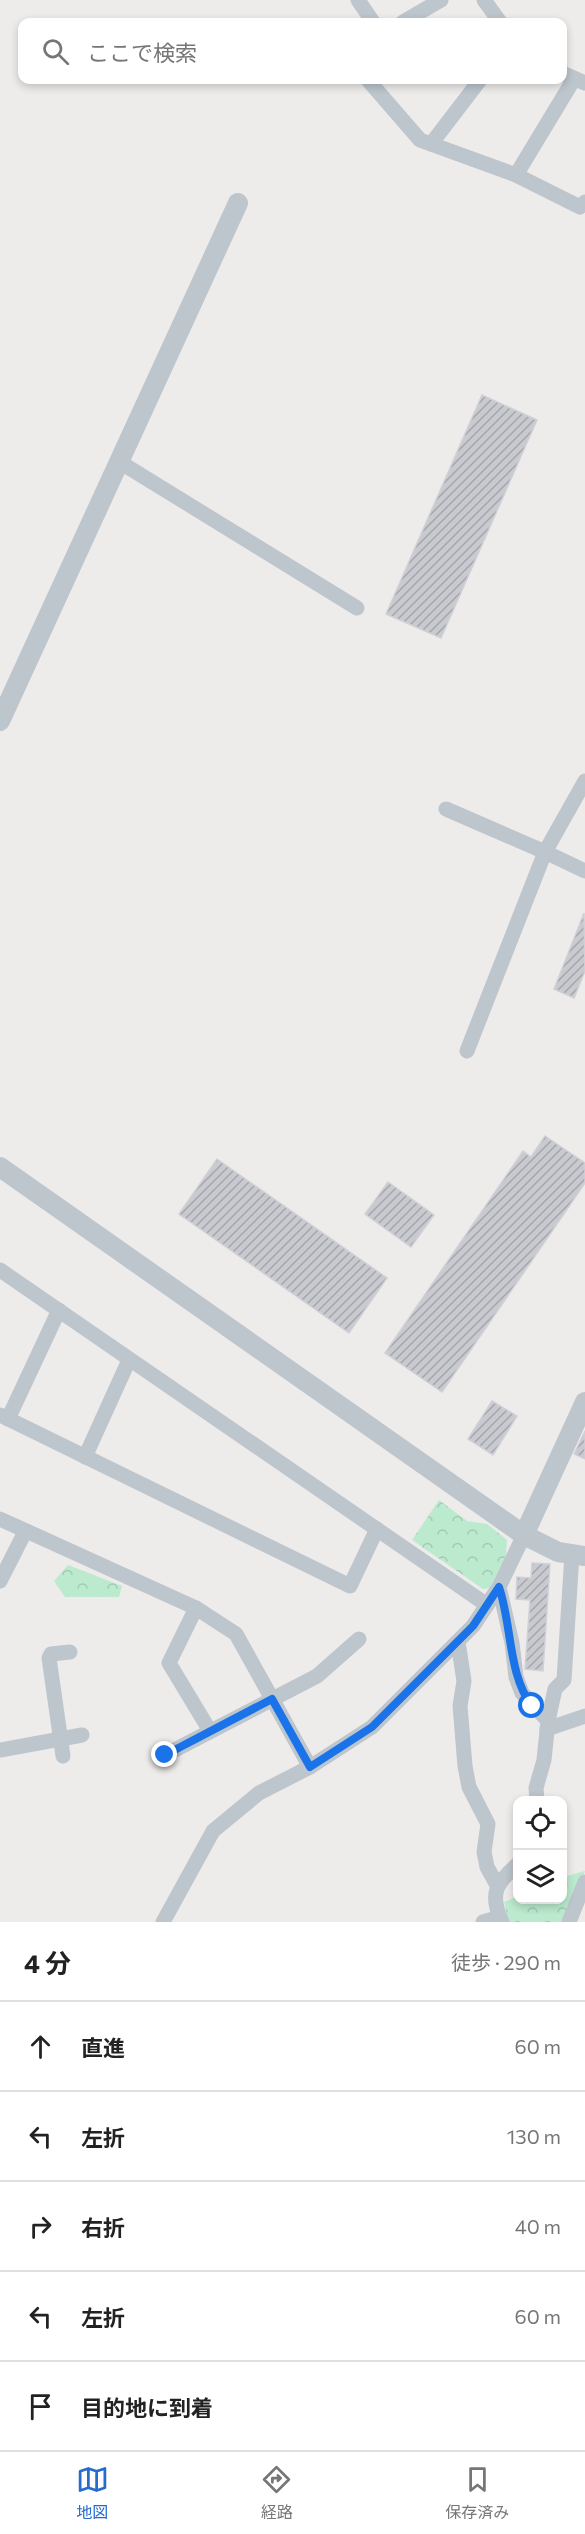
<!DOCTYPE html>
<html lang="ja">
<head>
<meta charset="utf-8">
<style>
	body { margin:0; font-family:Commissioner,"Noto Sans JP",sans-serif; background:#f2f2f2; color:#222 }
	.controls { position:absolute; right:18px; bottom:18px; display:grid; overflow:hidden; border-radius:12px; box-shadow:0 3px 9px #0003 }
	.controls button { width:54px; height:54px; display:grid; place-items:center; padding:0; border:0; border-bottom:2px solid #e0e0e0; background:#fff; color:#222; font:30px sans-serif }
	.stop { position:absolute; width:18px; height:18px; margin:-14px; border:4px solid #1a73e8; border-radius:50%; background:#fff }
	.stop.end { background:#1a73e8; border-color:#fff; box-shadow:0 2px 6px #0008 }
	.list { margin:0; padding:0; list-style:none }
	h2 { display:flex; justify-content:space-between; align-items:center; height:78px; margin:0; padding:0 24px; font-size:26px }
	h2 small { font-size:20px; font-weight:400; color:#767676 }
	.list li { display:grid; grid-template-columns:39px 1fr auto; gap:18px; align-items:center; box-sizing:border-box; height:90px; padding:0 24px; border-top:2px solid #e0e0e0 }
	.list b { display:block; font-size:22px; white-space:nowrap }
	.list em { font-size:20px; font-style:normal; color:#767676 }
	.icon { flex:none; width:33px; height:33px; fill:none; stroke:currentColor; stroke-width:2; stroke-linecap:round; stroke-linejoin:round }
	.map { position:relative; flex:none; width:585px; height:1922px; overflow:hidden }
	.search { position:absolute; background:#fff; box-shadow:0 3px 9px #0003; left:18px; right:18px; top:18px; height:66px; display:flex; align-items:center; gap:15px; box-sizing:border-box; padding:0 21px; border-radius:12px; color:#767676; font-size:22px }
	.sheet { height:528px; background:#fff }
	nav { display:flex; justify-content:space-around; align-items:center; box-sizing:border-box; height:84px; border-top:2px solid #e0e0e0; background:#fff; font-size:16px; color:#767676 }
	nav a { display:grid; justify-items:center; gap:3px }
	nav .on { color:#256cce }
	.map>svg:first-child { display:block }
</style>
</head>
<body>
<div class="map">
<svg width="585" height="1922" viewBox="0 0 585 1922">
	<defs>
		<pattern id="forest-crowns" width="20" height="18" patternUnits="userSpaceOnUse" patternTransform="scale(1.5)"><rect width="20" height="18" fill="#bbeace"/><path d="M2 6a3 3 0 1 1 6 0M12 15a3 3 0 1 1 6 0" fill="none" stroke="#a2cab3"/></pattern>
		<pattern id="building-hatch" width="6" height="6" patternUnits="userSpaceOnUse" patternTransform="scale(1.5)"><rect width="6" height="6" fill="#c8cad0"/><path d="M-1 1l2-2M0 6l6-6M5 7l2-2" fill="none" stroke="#a4a6ac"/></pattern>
	</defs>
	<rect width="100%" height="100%" fill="#eeebeb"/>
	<!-- forest -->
	<g fill="url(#forest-crowns)">
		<path d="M439 1500 467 1521 487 1524 507 1540 506 1555 490 1588 483 1589 412 1540Z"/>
		<path d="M68 1565 122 1586 119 1597H65L54 1581Z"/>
		<path d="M585 1871 565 1922H509L504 1902 517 1897 518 1900H562L563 1877Z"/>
	</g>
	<!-- building -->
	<g fill="url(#building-hatch)" stroke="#cfd1d7" stroke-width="1.5">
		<path d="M482 395 537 420 441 638 386 614Z"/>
		<path d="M584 913 585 971 574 998 554 989Z"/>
		<path d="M545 1136 585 1163V1183L442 1392 385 1353 523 1151 531 1157Z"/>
		<path d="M217 1159 387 1278 349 1333 179 1214Z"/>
		<path d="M388 1182 434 1215 411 1247 365 1214Z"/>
		<path d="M492 1401 517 1416 493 1455 468 1439Z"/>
		<path d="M585 1431V1459L574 1454Z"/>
		<path d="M532 1563 550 1564 543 1671 525 1669 530 1600 516 1599 517 1577 531 1578Z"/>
	</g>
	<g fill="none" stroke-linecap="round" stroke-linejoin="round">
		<!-- minor -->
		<g stroke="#bdc5cd" stroke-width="15">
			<path d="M358 0 373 22"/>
			<path d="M484 0 500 22"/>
			<path d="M403 22 441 0"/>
			<path d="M562 73 585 83"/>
			<path d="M368 80 420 140 516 175 580 207 585 202"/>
			<path d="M431 144 480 80"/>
			<path d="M516 175 574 79"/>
			<path d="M118 461 357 608"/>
			<path d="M585 781 545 852 585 871"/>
			<path d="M446 809 545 852 467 1051"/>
			<path d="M0 1270 487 1605"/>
			<path d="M0 1415 350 1586 377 1529"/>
			<path d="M8 1419 59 1310"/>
			<path d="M85 1457 129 1360"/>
			<path d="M0 1519 196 1608 236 1634 310 1767"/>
			<path d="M0 1581 25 1532"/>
			<path d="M499 1587 512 1643 516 1677 522 1693 548 1721 544 1760 536 1788 537 1800"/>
			<path d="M196 1608 169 1663 210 1731"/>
			<path d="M458 1642 464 1681 460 1706 465 1766 469 1787 488 1824 484 1852 487 1867 497 1885"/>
			<path d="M548 1721 555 1689 564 1680 572 1554"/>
			<path d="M547 1729 585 1716"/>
			<path d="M0 1750 82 1735"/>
			<path d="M165 1755 317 1676 359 1639"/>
			<path d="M63 1756 49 1658 51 1654 70 1652"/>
			<path d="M163 1922 213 1831 259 1793 310 1767 372 1727 473 1626 499 1587 524 1535"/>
			<path d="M483 1922 500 1917"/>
			<path d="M502 1922C489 1894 496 1883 518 1864"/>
			<path d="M569 1922 585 1882"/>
		</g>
		<!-- tertiary -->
		<g stroke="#bdc5cd" stroke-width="20">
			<path d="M0 721 238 203"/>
			<path d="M0 1167 524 1535 558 1552 585 1556"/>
			<path d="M524 1535 585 1402"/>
		</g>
	</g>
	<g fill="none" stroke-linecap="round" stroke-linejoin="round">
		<!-- route -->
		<path stroke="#1a73e8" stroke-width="8" d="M165 1755 272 1699 310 1767 372 1727 473 1626 499 1587C512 1625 508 1675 532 1706"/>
	</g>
</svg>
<div class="controls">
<button><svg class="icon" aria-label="locate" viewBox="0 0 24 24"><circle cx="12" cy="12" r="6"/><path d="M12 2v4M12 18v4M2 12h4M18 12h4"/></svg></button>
<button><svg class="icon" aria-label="layers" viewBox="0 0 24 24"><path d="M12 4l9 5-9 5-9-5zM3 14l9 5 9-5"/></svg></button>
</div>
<div class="stop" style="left:532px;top:1706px"></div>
<div class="stop end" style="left:165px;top:1755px"></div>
<div class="search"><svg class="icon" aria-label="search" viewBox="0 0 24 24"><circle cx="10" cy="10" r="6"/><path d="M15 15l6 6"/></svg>ここで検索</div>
</div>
<section class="sheet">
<h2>4 分<small>徒歩 · 290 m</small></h2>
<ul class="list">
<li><svg class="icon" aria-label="ahead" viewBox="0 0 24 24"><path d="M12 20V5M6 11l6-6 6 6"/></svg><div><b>直進</b></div><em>60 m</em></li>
<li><svg class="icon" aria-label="left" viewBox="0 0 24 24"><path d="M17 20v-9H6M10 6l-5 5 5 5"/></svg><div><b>左折</b></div><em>130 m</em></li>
<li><svg class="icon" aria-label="right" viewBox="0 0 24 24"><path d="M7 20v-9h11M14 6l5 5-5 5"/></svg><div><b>右折</b></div><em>40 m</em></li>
<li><svg class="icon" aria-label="left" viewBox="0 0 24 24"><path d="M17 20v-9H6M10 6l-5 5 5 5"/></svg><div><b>左折</b></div><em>60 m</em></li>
<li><svg class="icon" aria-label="arrive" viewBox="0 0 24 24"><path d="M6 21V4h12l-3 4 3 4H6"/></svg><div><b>目的地に到着</b></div></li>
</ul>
</section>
<nav>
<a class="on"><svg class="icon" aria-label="map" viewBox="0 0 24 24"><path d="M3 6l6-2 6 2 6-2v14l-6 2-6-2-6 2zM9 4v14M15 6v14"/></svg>地図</a>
<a><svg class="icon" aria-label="directions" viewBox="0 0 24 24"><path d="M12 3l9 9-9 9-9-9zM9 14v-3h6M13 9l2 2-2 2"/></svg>経路</a>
<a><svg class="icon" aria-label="saved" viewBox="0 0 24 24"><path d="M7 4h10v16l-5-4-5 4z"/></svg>保存済み</a>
</nav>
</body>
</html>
